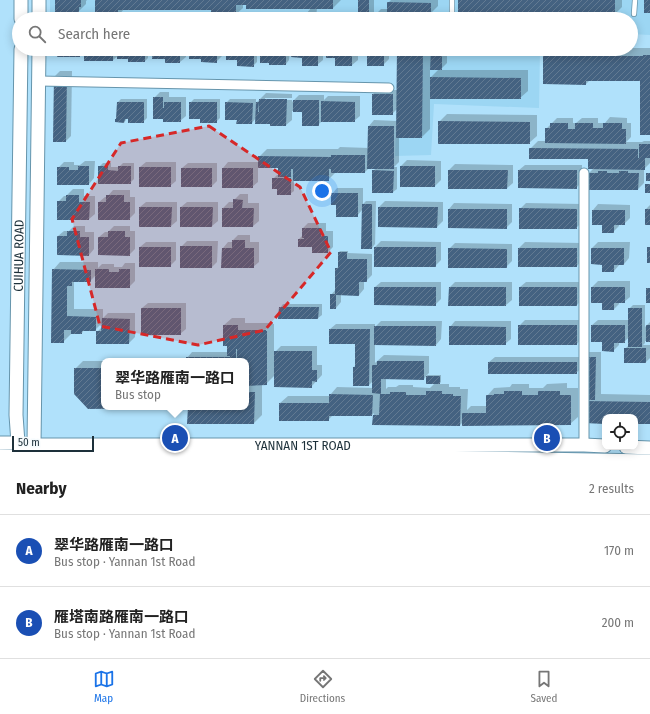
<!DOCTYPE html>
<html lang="en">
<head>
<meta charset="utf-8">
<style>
	body { margin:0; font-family:"Fira Sans Condensed","Noto Sans SC",sans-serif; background:#f2f2f2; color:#222 }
	.controls { position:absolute; right:12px; bottom:12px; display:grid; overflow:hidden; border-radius:8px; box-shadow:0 2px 10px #0003 }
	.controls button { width:36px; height:36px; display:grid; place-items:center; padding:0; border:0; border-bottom:1px solid #e0e0e0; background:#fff; color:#222; font:20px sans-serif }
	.scale { position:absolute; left:12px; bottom:10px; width:82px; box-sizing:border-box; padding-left:4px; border:2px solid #1d303a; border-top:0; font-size:11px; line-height:14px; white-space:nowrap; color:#1d303a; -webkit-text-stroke:3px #f6fbfd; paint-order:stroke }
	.you { position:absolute; left:322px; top:191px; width:14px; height:14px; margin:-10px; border:3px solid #fff; border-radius:50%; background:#1a73e8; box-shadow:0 0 0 6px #1a73e833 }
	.badge { display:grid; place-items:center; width:26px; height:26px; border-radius:50%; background:#1a73e8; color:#fff; font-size:13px; font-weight:700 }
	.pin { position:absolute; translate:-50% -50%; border:2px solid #fff; box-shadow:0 1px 4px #0006 }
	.popup { position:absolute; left:101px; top:358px; width:148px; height:52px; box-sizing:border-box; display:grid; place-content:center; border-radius:8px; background:#fff; filter:drop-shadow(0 1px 3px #0005); font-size:13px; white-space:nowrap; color:#767676 }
	.popup b { font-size:15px; color:#222 }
	.popup::after { content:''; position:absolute; left:50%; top:100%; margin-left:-8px; border:8px solid transparent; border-top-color:#fff }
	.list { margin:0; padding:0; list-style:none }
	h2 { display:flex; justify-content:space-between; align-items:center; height:52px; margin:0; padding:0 16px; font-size:17px }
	h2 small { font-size:13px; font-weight:400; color:#767676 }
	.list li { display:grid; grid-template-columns:26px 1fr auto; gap:12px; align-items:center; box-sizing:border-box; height:72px; padding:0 16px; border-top:1px solid #e0e0e0 }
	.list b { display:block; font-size:15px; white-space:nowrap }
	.list p { margin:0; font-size:13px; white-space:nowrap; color:#767676 }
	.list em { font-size:13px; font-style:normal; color:#767676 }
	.icon { flex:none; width:22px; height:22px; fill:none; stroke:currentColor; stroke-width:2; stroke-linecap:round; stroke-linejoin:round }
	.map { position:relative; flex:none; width:650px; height:462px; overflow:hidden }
	.search { position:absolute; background:#fff; box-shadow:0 2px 10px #0003; left:12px; right:12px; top:12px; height:44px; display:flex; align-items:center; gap:10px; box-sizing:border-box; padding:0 14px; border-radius:22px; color:#767676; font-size:15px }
	.sheet { height:196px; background:#fff }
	nav { display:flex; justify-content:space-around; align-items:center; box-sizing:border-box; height:56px; border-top:1px solid #e0e0e0; background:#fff; font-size:11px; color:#767676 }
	nav a { display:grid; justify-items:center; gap:2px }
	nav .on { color:#1a73e8 }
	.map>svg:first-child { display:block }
</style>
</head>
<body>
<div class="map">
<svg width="650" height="462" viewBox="0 0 650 462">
	<defs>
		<pattern id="building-hatch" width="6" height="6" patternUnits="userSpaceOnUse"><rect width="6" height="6" fill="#446281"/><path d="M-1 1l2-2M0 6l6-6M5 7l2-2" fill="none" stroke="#627a92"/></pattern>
	</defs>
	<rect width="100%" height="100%" fill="#b0e1fb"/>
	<!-- built -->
	<g fill="#9cd6f3">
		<path d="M50 0H650V35L631 34V19H50Z"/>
		<path d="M399 49H540L539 108 434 104 431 155 395 156Z"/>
	</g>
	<!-- shadow -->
	<g fill="#0003" fill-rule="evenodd">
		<path d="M56 0H87L86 1V4L78 12H75L70 16Z"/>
		<path d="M96 0H341L333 8H317L316 19H241L244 16H254L259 12 306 14 311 8 247 4H243V8L235 15 212 9H124L118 16Z"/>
		<path d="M359 0H374V16L381 9H388V3L391 0H438V6L430 14V19H395V14H392V19H375V15L371 19H359Z"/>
		<path d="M459 0H622V7L614 15 576 14V19H464L469 14Z"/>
		<path d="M631 48H650V134L641 80H590L586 84 544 56 551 49Z"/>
		<path d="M59 49H148V58L145 61 118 56 113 60 85 51 80 56Z"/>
		<path d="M153 49H186V57L180 62 166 58Z"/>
		<path d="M190 49H224V54L216 62Z"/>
		<path d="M227 49H257V62L253 66 238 59Z"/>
		<path d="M263 49H290L289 60 286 64 261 51Z"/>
		<path d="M292 49H323V60L317 65Z"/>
		<path d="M327 49H389V59L383 65 368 51H358V60L352 65Z"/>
		<path d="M398 49H512L509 52 447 51V63L440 70H528V91L520 98H430V129L422 137H399V162L394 167H397V189L393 192 373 171 376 168H369L365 172H336L328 180H294V191L290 194 278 188 273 179 277 175H279V167H258V182L252 187H223V168L228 162H259V157L267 149H338L340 147 369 148V126L374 120 397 121V109L392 114 373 94 377 90H398ZM430 69H439L430 78Z"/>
		<path d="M60 71H72L71 136 66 141 55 76Z"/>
		<path d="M160 92H169V97H186V116L180 121H164L154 98Z"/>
		<path d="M266 93 292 94V102L299 95H324V100L328 96H360V116L354 121H322L318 125 303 111H292V120L286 125H271V123L256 118 252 123 238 119 226 103 230 99H256V103ZM265 98H292V100H265Z"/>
		<path d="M121 99H147V118L143 122 129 118H126V120L124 122 118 102Z"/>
		<path d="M194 99H220V118L216 122 201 118 190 103Z"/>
		<path d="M447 114 537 115V136L529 143 439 122Z"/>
		<path d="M610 117 627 118V123H631V137L626 142H642L644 141H650V163L644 169V183L638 189 589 173 594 168 589 158 530 149 538 141H546V129L557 118H573V123H576L582 118H598V123H605Z"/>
		<path d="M407 160 441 161V180L435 186 401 166Z"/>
		<path d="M85 161H95L94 178 89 184 58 168 64 162H74V165H80Z"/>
		<path d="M146 162H176V181L170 186 140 167Z"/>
		<path d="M103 163H111V167H119L123 163H134V179L130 183 99 167Z"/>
		<path d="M188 163H217V181L212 186 182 168Z"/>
		<path d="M455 164 513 165V183L507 188H449V170Z"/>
		<path d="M525 165H582V182L576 188 519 170Z"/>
		<path d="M337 188H363V204L366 201H376L375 247 381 241 441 242V260L435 266H375V244L372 248 362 210 357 216 337 204 332 194Z"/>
		<path d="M73 189H84V196H95V214L89 219 58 202 64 196H67V195Z"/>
		<path d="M113 190H130V197H135V213L129 219 99 202 105 197H107Z"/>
		<path d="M240 194H248V203H259V221L253 226H223V208L229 202H234V200Z"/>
		<path d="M385 201 443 202V221L437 227 379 207Z"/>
		<path d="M146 202H177V221L171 226 140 207Z"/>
		<path d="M187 202H218V221L212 226 181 207Z"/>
		<path d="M454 203 512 204V222L506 228 449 209Z"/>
		<path d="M526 203 582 204V222L576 228 520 209Z"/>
		<path d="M598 204 630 205V218L624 224H619V226L613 232 603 224H593V210Z"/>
		<path d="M650 205V224L646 209Z"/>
		<path d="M308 223H326V231H333V247L328 252 299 239 303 235V228Z"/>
		<path d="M74 226H85V232H94V249L89 255 58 236 64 231H69Z"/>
		<path d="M114 226H130V231H135V249L129 255 99 237 105 232H108Z"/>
		<path d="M238 235H250V242H259V262L253 267 223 248 228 242H232V241Z"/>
		<path d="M187 241H218L217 262 212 267 181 247Z"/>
		<path d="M146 242H176V260L170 266 140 247Z"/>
		<path d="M525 242 582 243V260L577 266 519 248Z"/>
		<path d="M598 242H630L629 258 624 264H620L614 271 603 264 592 248Z"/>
		<path d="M455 243 512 244V261L506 267 449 249Z"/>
		<path d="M340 251H348V253L372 254V275L366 281H364V289L359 295H341V302L336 308 331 295 336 289V269L339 266V252Z"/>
		<path d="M60 262H98V268L102 264H114V267H122L125 263H135V281L129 287 96 275 90 281 74 282V309H103V318L108 313H135V337L129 343 97 332 102 327V323L95 330H84L82 333H71V334L63 342 53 270Z"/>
		<path d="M598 281H630V297L624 302H619V304L614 309 603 302H592V287Z"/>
		<path d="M381 282H441V299L435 305 375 287Z"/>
		<path d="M455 282H512V300L506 305 450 287Z"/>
		<path d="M526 282H583L582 299 577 305 520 287Z"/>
		<path d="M148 303H186V329L180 334 142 308Z"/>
		<path d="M283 304H322V315L318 318 280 308Z"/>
		<path d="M633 305H645V327L650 322V341H645V343L643 345H650V358L646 362 625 349 629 345V337L624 342H619V345L613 351 603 341 592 325 598 320H629V309Z"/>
		<path d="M232 318H245V323H273V324H274V353L281 346H317V365H322V375L311 387 275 375 266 384 262 385V415L254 423 189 407H246V361H187V358L192 352H228L224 325Z"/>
		<path d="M525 320H582V338L577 344 519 326Z"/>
		<path d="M381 321H442L441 339 436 345 375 344V363L384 355 429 356V373L427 375H441V382L439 384H449V387H460V389H468L467 410 471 406H487V396L494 388 510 387 512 384H529V388H543L547 384 567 383V388H578V417L570 424 463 422 460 425 373 424 374 413 372 415H333L328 420 280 403 288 396H330V395L337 387 373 388V381L369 385 354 367 356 365V343L330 329 336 324H375V327ZM427 375V383H435L430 388 413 387V385H399L396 387H388L386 389V378L424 379Z"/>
		<path d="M455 321H511V339L505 344 450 327Z"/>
		<path d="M589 352H601V394L650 395V423H635V417H605V423L585 422 583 367 576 373 489 362 495 357H583Z"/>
		<path d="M83 361H104V407H173L89 408 75 369Z"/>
	</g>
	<!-- building -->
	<g fill="url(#building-hatch)">
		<path d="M55 0H81V7H79V13H71V17H58V13H55Z"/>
		<path d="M95 0H333V9H246V5H236V16H211V10H118V17H95Z"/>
		<rect x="358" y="0" width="11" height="19"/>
		<path d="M458 0H615V16L458 15Z"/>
		<rect x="644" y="0" width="6" height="13"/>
		<path d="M387 2 431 3V15L423 14V19H394V15H387Z"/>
		<rect x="374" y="14" width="12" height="5"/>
		<path d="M58 49H80V57H57Z"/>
		<rect x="84" y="49" width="29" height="12"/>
		<path d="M117 49H145V62H128V59H117Z"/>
		<path d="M153 49H180V63H165V59H152Z"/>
		<path d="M189 49H217V63L201 62V59H189Z"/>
		<path d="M226 49H254V67L237 66V60H226Z"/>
		<path d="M270 49H286V65H269V63H260V51H270Z"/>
		<path d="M291 49H318V66H302V58L291 57Z"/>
		<path d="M326 49H352V66H335V58H326Z"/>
		<path d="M357 49H384V66H367V52H357Z"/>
		<path d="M397 49H423L422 138H396Z"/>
		<path d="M431 49H509V53L442 52V70H430Z"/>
		<path d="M643 55H650V135H640V81H586V85L543 84V56H643Z"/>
		<path d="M54 76H67L66 142H53Z"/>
		<path d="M430 77 521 78V99H430Z"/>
		<rect x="372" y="94" width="21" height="21"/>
		<path d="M153 97H163V108H164V102H181V122H163V119H153Z"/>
		<path d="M259 99H287L286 126H270V124H255L256 102H259L258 112H259Z"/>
		<path d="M293 100H319V126H302V112H293Z"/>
		<path d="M321 101 355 102V122H321Z"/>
		<path d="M117 102H144V123H128V119H125L124 123 115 122V119H116Z"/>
		<path d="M189 102H217V123H200V119H189Z"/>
		<path d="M225 102 253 103 252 124H236L237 120H225Z"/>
		<path d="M438 121 530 122V144H438Z"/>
		<path d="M550 123H568V129H575V123H593V128H603V123H622V129H626V144L545 143V128H550Z"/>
		<path d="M368 126H394V169H367Z"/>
		<path d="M639 144H650V158H645V170L588 169V159H529V148L638 149V158H639Z"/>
		<path d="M331 155H365V173H331V169H329V181H293V169H291V177H278V168H258V156L331 157Z"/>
		<path d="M78 166H89V185H57V167H69V170H78Z"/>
		<path d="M98 166H108V170L118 171V166H131V184H98Z"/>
		<rect x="400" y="166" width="35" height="21"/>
		<rect x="139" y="167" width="32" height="20"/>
		<rect x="181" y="168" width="31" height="19"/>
		<rect x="222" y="168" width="31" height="20"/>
		<path d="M372 170 394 171 393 193H372Z"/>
		<path d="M448 170H508L507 189H448Z"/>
		<path d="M518 170H577V189L518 188Z"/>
		<path d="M598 171H607V173H619V171H628V173H639L638 190H588V173H598Z"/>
		<rect x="646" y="173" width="4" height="8"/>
		<path d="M272 178H291V195H277V189H272Z"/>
		<rect x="645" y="184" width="5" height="9"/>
		<path d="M331 193H358V217H336V205H331Z"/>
		<path d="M66 195H79V202H90L89 220H57V201H66Z"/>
		<path d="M106 195H124V202H130V220H98V202H106Z"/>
		<path d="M233 199 243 200 242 208H254L253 227H222V208H233Z"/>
		<path d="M362 204H372V249H361Z"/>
		<path d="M139 207H172L171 227H139Z"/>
		<path d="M180 207H213L212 227H180Z"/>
		<path d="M378 207H438L437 228 378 227Z"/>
		<path d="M519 208 577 209V229H519Z"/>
		<path d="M448 209H507V229L448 228Z"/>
		<rect x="645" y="209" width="5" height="16"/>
		<path d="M592 210H625V225H614V233H602V225H592Z"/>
		<path d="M302 228H321V236H328V253H312V247H298V239H304V238H302Z"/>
		<path d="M67 231H80V237H89V256L57 255V236H67Z"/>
		<path d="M108 231H125V237H130V256L98 255V237H108Z"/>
		<path d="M232 240H245V248H254V268H221L222 248H232Z"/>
		<rect x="180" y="246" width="32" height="22"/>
		<rect x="139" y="247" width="32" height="20"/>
		<rect x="374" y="247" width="62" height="20"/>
		<rect x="647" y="247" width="3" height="16"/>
		<path d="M448 248 507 249V268H448Z"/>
		<rect x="518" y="248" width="59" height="19"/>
		<path d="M591 248H624V265H614V272H602V265L591 264Z"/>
		<path d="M338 252H347V259H367V282H359V296L336 295V309H330V294H335V268H338Z"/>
		<path d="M52 269 91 270V282H72V286H67V316L96 317V331H82V334H71V330H64V343H51Z"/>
		<path d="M95 269H109V272H119V269H130V288H95Z"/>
		<path d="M374 287H436V306L374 305Z"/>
		<path d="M449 287H506V306H448Z"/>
		<rect x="519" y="287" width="58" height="19"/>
		<path d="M591 287H625V303H614V310H602V303H591Z"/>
		<rect x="646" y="288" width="4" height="15"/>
		<path d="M279 307H319L318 319H278Z"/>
		<rect x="141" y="308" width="40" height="27"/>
		<rect x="628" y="308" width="14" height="39"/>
		<path d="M102 318 130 319 129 344H96V331H101Z"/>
		<path d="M223 325H238V330H266V331H267V385L246 386V361H244V359H237V349H236V361H186V357H230V356H227V346H223Z"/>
		<rect x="518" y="325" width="59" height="20"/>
		<path d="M591 325H625V343H614V352L602 351V342H591Z"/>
		<rect x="646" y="325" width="4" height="17"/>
		<path d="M374 326H436V346L374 345Z"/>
		<path d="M449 326 506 327V345H449Z"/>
		<path d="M329 329H370L369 386H353V367H355V344H329Z"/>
		<rect x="624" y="348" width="22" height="15"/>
		<path d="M274 351H312V370H317V382L312 381V388L274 387Z"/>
		<path d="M582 357H596L595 400H582Z"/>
		<path d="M377 361H424V380L381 379V394L372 393V365H377Z"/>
		<rect x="488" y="362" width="89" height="12"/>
		<path d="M74 368H104V407H166V408L88 409 74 394Z"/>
		<rect x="426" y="376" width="14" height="8"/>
		<path d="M426 391H442V394H453V396H461L460 426 372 425 373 415H379L380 394H390V392H406V395H426Z"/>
		<path d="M504 391H522V395H538V391H560V395H571V425L462 426V413H486V395H494V394H504Z"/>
		<path d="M246 392H255L254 424H187L188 407H246Z"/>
		<path d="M329 394 373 395 372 416H329V421H279V403H329Z"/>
		<path d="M584 401 650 402V424H635V417H605V424L584 423Z"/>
	</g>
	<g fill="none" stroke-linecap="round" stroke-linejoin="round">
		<!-- lane casing -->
		<g stroke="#6695ac" stroke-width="6">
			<g id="lane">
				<path d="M452 0V19"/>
				<path d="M634 14 635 0"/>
			</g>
		</g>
		<!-- street casing -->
		<g stroke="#6695ac" stroke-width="11">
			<g id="street">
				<path d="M39 81 389 88"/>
				<path d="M584 445V173"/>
			</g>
		</g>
		<!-- secondary casing -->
		<g stroke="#6695ac" stroke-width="15">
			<g id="secondary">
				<path d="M39 0V19"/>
				<path d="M21 19V0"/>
				<path id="s1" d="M0 443H18L34 445H584L605 446"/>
				<path d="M626 447 650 448"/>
				<path id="s2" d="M21 451 18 443 16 415 21 49"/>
				<path d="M33 454 34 445 39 49"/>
				<path d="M0 456 32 457 372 456 650 461"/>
			</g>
		</g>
		<!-- lane -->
		<use href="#lane" stroke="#fff" stroke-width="4.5"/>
		<!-- street -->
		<use href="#street" stroke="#fff" stroke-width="9"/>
		<!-- secondary -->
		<use href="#secondary" stroke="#fff" stroke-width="13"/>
	</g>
	<!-- marked area -->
	<path fill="#d62828" fill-opacity="0.2" stroke="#d62828" stroke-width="3" stroke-dasharray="8 5" stroke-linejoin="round" d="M209 126 300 187 331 252 265 330 198 345 100 326 72 219 121 143Z"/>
	<g text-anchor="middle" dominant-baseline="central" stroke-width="4" stroke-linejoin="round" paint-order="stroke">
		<!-- street labels -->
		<g font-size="13" fill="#1d303a" stroke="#f6fbfd">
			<text stroke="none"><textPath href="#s2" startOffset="196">CUIHUA ROAD</textPath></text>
			<text stroke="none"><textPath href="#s1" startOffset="303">YANNAN 1ST ROAD</textPath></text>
		</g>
	</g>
</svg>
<div class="controls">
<button><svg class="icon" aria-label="locate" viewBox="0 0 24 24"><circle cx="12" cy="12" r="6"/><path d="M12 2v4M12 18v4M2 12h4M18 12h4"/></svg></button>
</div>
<div class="scale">50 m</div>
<div class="you"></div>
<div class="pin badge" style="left:175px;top:438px;background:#1a4fb4">A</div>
<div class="popup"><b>翠华路雁南一路口</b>Bus stop</div>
<div class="pin badge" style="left:547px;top:438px;background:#1a4fb4">B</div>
<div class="search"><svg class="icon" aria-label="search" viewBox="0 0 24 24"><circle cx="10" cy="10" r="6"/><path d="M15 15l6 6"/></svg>Search here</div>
</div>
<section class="sheet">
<h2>Nearby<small>2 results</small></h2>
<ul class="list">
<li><span class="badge" style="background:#1a4fb4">A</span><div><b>翠华路雁南一路口</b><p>Bus stop · Yannan 1st Road</p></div><em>170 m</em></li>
<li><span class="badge" style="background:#1a4fb4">B</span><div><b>雁塔南路雁南一路口</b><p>Bus stop · Yannan 1st Road</p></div><em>200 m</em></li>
</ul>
</section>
<nav>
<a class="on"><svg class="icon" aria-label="map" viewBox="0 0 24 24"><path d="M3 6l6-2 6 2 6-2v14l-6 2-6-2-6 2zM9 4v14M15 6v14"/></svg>Map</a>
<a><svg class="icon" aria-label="directions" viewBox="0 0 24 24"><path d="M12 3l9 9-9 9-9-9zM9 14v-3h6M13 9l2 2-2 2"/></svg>Directions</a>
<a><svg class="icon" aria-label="saved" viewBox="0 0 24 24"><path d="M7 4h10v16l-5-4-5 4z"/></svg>Saved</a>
</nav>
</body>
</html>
